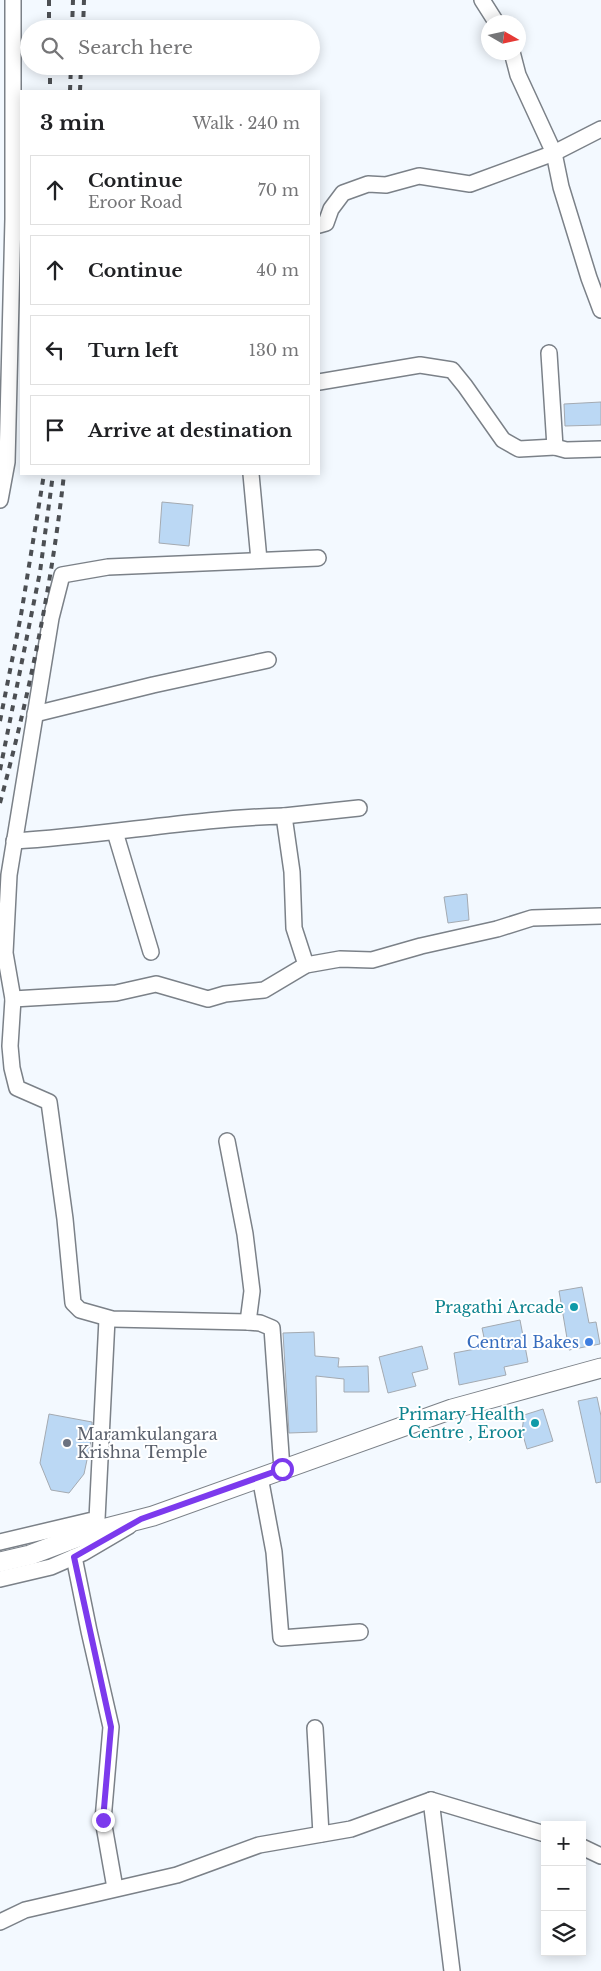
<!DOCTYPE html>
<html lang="en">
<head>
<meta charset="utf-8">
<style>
	body { margin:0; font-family:"Libre Baskerville",serif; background:#f2f2f2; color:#202124 }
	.controls { position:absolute; right:15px; bottom:15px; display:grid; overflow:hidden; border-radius:0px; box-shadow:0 2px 12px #0003 }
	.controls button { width:45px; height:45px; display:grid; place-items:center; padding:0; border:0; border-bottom:1px solid #e0e0e0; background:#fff; color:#202124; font:25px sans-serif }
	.compass { position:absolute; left:481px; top:15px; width:45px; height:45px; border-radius:50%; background:#fff; box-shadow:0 2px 12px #0003; rotate:99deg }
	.stop { position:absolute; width:15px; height:15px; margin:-11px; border:4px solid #7c3aed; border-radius:50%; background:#fff }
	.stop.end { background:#7c3aed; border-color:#fff; box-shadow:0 1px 5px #0008 }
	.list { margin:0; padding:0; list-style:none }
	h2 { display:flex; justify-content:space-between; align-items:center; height:65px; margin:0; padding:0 20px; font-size:21px }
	h2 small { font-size:16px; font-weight:400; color:#757577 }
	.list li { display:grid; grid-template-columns:32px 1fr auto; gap:15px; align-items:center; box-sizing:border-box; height:70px; margin:0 10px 10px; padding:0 10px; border:1px solid #e0e0e0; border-radius:0px }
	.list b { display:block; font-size:19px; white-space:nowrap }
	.list p { margin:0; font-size:16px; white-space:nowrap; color:#757577 }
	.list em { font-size:16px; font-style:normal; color:#757577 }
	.icon { flex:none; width:28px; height:28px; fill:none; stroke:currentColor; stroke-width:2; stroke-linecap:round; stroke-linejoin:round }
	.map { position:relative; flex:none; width:601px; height:1971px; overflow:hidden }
	.search { position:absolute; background:#fff; box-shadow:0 2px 12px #0003; left:20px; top:20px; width:300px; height:55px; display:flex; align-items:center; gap:12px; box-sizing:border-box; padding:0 18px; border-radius:28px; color:#757577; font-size:19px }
	.panel { position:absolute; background:#fff; box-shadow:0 2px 12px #0003; left:20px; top:90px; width:300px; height:385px; border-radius:0px }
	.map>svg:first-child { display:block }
</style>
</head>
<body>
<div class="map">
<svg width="601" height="1971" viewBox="0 0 601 1971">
	<rect width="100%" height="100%" fill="#f3f9ff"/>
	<!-- building -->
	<g fill="#bbd8f4" stroke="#a4aab1">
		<path d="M601 402V425L565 426 564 404Z"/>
		<path d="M162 502 193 505 189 546 159 543Z"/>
		<path d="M467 894 469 920 448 923 444 897Z"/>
		<path d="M582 1287 589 1323 596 1322 600 1344 569 1350 559 1291Z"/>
		<path d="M520 1320 528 1362 504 1367 506 1375 459 1385 454 1353 486 1347 482 1328Z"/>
		<path d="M314 1332 315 1356 339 1358 338 1367 368 1366 369 1392H344V1379L316 1376 317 1432 289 1433 283 1333Z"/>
		<path d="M422 1346 428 1369 412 1373 416 1386 388 1393 379 1357Z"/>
		<path d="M597 1397 601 1416V1482L596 1483 578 1401Z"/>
		<path d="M543 1409 553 1441 527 1449 522 1432 524 1415Z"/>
		<path d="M49 1414 92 1422V1436L84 1474 69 1493 51 1490 40 1463Z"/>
	</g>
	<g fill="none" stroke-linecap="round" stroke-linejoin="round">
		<!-- minor casing -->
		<g stroke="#7b8188" stroke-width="18">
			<g id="minor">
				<path d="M482 0 496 22"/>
				<path d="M512 52 518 75 554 153 561 187 589 278 601 310"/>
				<path d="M319 225 326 223 331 209 343 193 368 184 386 185 419 176 470 184 554 153 601 129"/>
				<path d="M549 353 555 447 566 450 601 449"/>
				<path d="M319 382 420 365 452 370 465 386 503 440 519 449 555 447"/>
				<path d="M251 474 259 560"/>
				<path d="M0 500 7 462 13 219V0"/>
				<path d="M35 714 153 685 268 660"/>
				<path d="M284 816 359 808"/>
				<path d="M115 832 151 952"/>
				<path d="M14 841C104 836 194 818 284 816L292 872 294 928 306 965"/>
				<path d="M13 999 116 993 156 984 208 999 225 994 264 990 306 965 340 959 372 960 421 946 497 929 532 918 601 916"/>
				<path d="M227 1141 245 1234 252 1291 248 1322"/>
				<path d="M282 1469 272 1328 260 1323 248 1322 112 1319 80 1310 73 1303 65 1219 49 1102 17 1088 12 1068 10 1046 13 999 5 953 9 875 51 618 62 575 108 567 318 558"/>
				<path d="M260 1477 274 1552 281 1638 360 1632"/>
				<path d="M0 1542 97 1519 107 1319"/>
				<path d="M74 1557 89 1631 111 1727 103 1820 115 1888"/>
				<path d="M0 1579 51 1567 83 1553 129 1526"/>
				<path d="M315 1728 321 1834"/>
				<path d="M582 1847 601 1856"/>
				<path d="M0 1922 25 1910 177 1875 259 1845 351 1829 431 1800"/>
				<path d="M452 1971 431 1800 545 1834"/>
			</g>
		</g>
		<!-- major casing -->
		<g stroke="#7b8188" stroke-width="21">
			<path id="major" d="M0 1562 30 1555 91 1532 153 1516 452 1409 601 1368"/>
		</g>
		<!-- minor -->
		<use href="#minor" stroke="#fff" stroke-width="15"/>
		<!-- major -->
		<use href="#major" stroke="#fff" stroke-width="19"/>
		<!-- rail -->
		<g stroke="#4c4f53" stroke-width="4" stroke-dasharray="6 6" stroke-linecap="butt">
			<path d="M49 0V29"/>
			<path d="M72 29 73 0"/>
			<path d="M83 29 84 0"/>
			<path d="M50 66V91"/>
			<path d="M70 91 71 66"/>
			<path d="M80 91 81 66"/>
			<path d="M0 721 21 615 44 474"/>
			<path d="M0 770 40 572 53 474"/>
			<path d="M0 803C29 695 52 585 64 474"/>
		</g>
	</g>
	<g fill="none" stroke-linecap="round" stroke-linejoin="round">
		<!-- route -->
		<path stroke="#7c3aed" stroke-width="6" d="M103 1820 111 1727 74 1557 141 1519 282 1469"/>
	</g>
	<!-- markers -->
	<g fill="#0f9aa8" stroke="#fff" stroke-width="2">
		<circle cx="574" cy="1307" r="5"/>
		<circle cx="535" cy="1423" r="5"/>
	</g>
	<circle fill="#3f7fe0" stroke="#fff" stroke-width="2" cx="589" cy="1342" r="5"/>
	<circle fill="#6b7280" stroke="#fff" stroke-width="2" cx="67" cy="1443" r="5"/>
	<g text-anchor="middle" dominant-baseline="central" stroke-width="4" stroke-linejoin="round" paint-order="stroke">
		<!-- culture labels -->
		<g font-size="16" fill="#0d838f" stroke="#fff" text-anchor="end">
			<text x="564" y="1307">Pragathi Arcade</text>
			<text x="525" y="1414">Primary Health<tspan x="525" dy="18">Centre , Eroor</tspan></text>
		</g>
		<!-- shop labels -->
		<g font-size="16" fill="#366cbe" stroke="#fff" text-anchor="end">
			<text x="579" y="1342">Central Bakes</text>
		</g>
		<!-- worship labels -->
		<g font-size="16" fill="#5b616d" stroke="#fff" text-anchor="start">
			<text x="77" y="1434">Maramkulangara<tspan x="77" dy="18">Krishna Temple</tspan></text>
		</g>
	</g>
</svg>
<div class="controls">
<button>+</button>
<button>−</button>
<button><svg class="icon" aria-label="layers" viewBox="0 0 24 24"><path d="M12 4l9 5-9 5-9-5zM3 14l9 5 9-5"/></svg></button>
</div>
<svg class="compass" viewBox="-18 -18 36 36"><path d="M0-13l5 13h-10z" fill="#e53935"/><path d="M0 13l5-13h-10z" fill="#757577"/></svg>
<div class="stop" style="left:282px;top:1469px"></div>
<div class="stop end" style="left:103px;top:1820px"></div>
<div class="search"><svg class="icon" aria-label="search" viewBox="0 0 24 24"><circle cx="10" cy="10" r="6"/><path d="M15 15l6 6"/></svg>Search here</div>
<section class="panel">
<h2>3 min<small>Walk · 240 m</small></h2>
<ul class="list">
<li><svg class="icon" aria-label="ahead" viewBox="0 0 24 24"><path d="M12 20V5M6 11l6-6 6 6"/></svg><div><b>Continue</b><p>Eroor Road</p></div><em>70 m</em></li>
<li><svg class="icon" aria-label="ahead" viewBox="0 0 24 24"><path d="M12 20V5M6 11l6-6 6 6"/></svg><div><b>Continue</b></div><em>40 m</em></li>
<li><svg class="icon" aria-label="left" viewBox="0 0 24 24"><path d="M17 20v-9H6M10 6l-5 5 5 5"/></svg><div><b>Turn left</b></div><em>130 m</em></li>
<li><svg class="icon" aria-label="arrive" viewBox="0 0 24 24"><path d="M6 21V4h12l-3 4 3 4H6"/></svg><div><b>Arrive at destination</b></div></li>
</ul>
</section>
</div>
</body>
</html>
